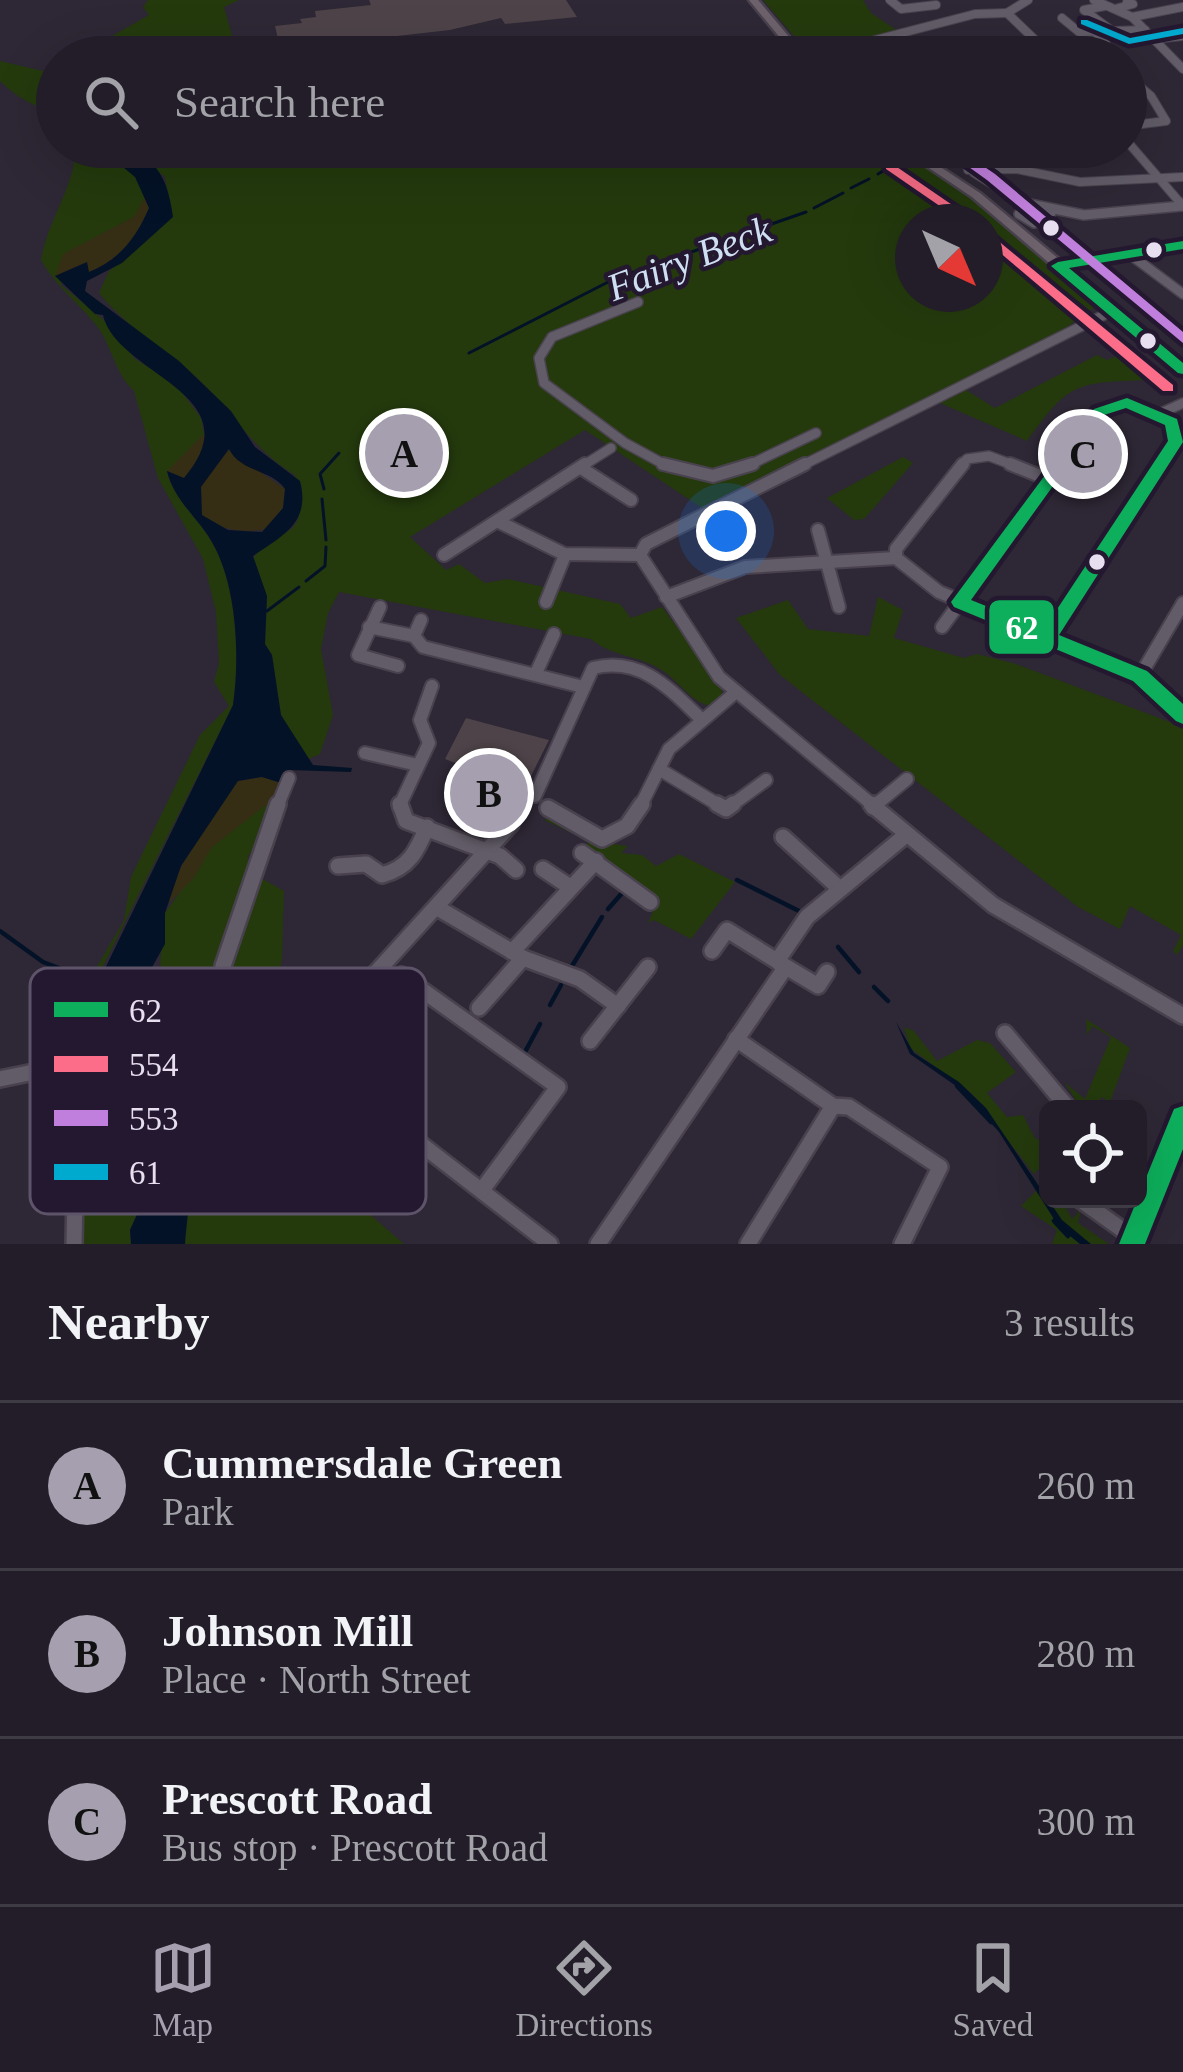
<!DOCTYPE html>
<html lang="en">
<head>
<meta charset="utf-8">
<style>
	body { margin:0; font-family:"Times New Roman",serif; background:#2a2630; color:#f1f3f6 }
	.controls { position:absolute; right:36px; bottom:36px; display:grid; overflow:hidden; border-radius:18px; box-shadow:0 12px 48px #0002 }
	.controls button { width:108px; height:108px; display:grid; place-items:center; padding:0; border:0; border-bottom:3px solid #3f3b45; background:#221d28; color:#f1f3f6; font:60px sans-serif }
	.compass { position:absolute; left:895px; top:204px; width:108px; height:108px; border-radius:50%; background:#221d28; box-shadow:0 12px 48px #0002; rotate:136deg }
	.you { position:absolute; left:726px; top:531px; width:42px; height:42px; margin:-30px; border:9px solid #fff; border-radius:50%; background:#1a73e8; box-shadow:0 0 0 18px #1a73e833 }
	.badge { display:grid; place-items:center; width:78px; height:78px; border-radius:50%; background:#a69faf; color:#111; font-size:39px; font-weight:700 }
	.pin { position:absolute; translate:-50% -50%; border:6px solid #fff; box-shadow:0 3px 12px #0006 }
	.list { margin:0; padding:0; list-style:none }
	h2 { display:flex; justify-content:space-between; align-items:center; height:156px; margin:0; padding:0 48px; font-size:51px }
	h2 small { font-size:39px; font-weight:400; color:#a2a2a8 }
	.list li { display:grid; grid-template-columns:78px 1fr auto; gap:36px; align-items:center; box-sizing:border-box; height:168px; padding:0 48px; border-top:3px solid #3f3b45 }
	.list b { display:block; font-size:45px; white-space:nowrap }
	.list p { margin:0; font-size:39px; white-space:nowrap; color:#a2a2a8 }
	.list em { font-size:39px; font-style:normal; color:#a2a2a8 }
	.icon { flex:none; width:66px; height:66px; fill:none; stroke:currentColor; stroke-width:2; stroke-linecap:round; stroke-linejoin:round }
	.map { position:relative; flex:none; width:1183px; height:1244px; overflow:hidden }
	.search { position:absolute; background:#221d28; box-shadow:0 12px 48px #0002; left:36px; right:36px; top:36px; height:132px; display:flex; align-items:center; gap:30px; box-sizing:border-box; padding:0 42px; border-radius:66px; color:#a2a2a8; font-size:45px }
	.sheet { height:660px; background:#221d28 }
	nav { display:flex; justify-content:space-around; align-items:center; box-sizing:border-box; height:168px; border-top:3px solid #3f3b45; background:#221d28; font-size:33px; color:#a2a2a8 }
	nav a { display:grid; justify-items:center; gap:6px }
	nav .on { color:#a69faf }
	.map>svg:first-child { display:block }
</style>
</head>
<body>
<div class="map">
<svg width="1183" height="1244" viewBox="0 0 1183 1244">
	<rect width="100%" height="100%" fill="#2e2735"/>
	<!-- green -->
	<g fill="#243a0d" fill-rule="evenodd">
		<path d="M148 0H239L224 7 237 53 75 57 149 15 143 7Z"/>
		<path d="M763 0H863L871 13 898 31 868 39 875 57H812Z"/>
		<path d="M0 61 43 71 57 66V114C36 107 16 97 0 81Z"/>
		<path d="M75 147C106 147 140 167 146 201L134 217 64 254 61 285 106 322 135 359 175 383 201 418 204 434 167 472C175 501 199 519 213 544 237 587 240 657 233 705L103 966V991L142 1042 135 1045 85 987 124 920 131 877 200 735 229 706 214 682 219 663 216 612 203 559 158 478 134 391C114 373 112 345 96 325 78 302 56 287 41 260 47 221 77 183 75 147Z"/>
		<path d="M127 147H275L280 161 278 147H388L380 158 394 147H890C970 189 1032 244 1096 306L1067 327 705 510 585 430 410 537 446 570 459 564 485 583 508 579 620 604 631 618 662 607 722 687V695L711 706C691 703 680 682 663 671 640 655 614 658 591 639L339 592 328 613 321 649 333 715 320 754 306 760 281 715 272 655 265 644 267 596 252 560C279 521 312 547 295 475 253 450 231 410 196 377 164 347 128 329 99 293L109 271 172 217 165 177ZM913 222H985V294H913Z"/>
		<path d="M1097 355 1107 360 1116 356 1148 380C1076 383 1070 381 1027 441L940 403 966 390 995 408Z"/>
		<path d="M903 457 913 463 864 519 854 520 827 498Z"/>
		<path d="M878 597 903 610 894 638 964 658 977 654 1016 664 1183 727V945L1177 955 1173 951 1181 935 1130 906 1120 929 1078 907 780 675 736 618 788 600 808 629 869 636Z"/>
		<path d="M271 797 275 798 261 821 266 835 248 856V871L284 891 282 958 270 1025 226 1017 219 1020 214 1034H192L160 964 165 913 212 847Z"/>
		<path d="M554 816 597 842 628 846 621 853 642 855 656 866 679 854 735 882 691 939 654 920 648 923 657 902 615 870 618 867 585 847 589 841 544 820Z"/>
		<path d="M84 997 115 1025 131 1052 146 1051 149 1061 156 1172 130 1230 131 1244H79Z"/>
		<path d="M1086 1019 1130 1048 1110 1102 1101 1097 1095 1109 1081 1108 1064 1082 1085 1099 1111 1037 1092 1026 1087 1035Z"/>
		<path d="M904 1027 914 1031 937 1061 977 1040 990 1043 1016 1072 987 1093 1007 1117 1023 1115 1034 1137 1048 1146V1159L1034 1174 971 1093 910 1048Z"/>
		<path d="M238 1041 281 1056 240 1101 404 1244H185L194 1042Z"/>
		<path d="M1048 1179V1199H1061L1072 1219 1081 1210 1078 1223 1109 1244H1052L1057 1230 1021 1206Z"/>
	</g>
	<!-- sand -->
	<g fill="#362e14">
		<path d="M146 195 149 208C137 236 120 260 90 272L80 265 55 276 63 254 134 217Z"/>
		<path d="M204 434 285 489 283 508 267 529C245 533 219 531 202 515L201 487 167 471Z"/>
		<path d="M262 777 281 783 275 798 212 847 193 879 169 903C172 870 217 808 238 781Z"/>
	</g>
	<!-- water -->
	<g fill="#041227" fill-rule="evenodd">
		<path d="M99 147C149 147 167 169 173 217L122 263 87 281 85 291 179 361 231 411 255 447 300 481C311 523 282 536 253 556L267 596 265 644 272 655 281 715 313 765 352 768 351 772 289 770 281 783 262 777 238 781 181 866 165 913V944L146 978C149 1002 183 1010 192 1034 208 1079 189 1193 185 1244H131L130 1230 156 1172 149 1061 133 1024 99 981 233 705C240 657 237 587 213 544 199 518 174 501 167 471L184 478C256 393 117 376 103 315L95 314 55 276 87 262 89 272C120 260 137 236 149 208L135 177ZM229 449C241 473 272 469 285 489L283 508 262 532 228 530 202 515 201 487Z"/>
		<path d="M896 1022 914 1053 959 1082 986 1108 1062 1220 1091 1244H1080L1059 1227 999 1132 959 1088 910 1054Z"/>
	</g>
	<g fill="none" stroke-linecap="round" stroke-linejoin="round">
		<!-- stream-far1 -->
		<g stroke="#041227" stroke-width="3">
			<path d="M878 174 907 156"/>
			<path d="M851 188 869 179"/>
			<path d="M814 208 843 193"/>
			<path d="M469 353 614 279 806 212"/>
			<path d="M324 489 320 474 339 453"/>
			<path d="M322 499 326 540"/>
			<path d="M306 581 325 566 326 547"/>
			<path d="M267 611 299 587"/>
		</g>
		<!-- stream -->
		<g stroke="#041227" stroke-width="4.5">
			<path d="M737 880 801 912"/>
			<path d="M608 909 623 892"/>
			<path d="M0 931 43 962 72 973"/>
			<path d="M838 947 859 972"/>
			<path d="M572 966 602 917"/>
			<path d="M874 987 888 1001"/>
			<path d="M550 1005 561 985"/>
			<path d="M525 1052 540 1024"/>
			<path d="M957 1086 991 1122"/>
			<path d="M1054 1221 1068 1236"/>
		</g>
	</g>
	<!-- building -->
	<g fill="#4d4348">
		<path d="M369 0H566L577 17 505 24 501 18 450 30 318 45 316 38 290 41 291 47 280 48 275 26 302 23 300 19 316 17 315 11 371 5Z"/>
		<path d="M466 718 549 740 515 808 469 797 465 807 453 803 468 768 445 759Z"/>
	</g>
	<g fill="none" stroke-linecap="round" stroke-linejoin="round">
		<!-- minor-far3 casing -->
		<g stroke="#49424e" stroke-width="10">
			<g id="minor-far3">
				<path d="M890 0 901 9 936 5"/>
				<path d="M1094 0 1132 17 1183 69"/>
				<path d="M1105 6 1084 10 1112 31"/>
				<path d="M1115 9 1133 4 1127 2"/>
				<path d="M1007 13 1053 57"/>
				<path d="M1007 13 1028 0"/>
				<path d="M1132 17 1183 7"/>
				<path d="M1062 18 1079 32 1145 30"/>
				<path d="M1154 39 1183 36"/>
				<path d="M994 43 1005 57"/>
				<path d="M1076 48 1106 44 1096 33"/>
				<path d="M881 57 872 45 875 40 975 14 1007 13"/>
				<path d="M903 57H933"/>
				<path d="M1126 75 1151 96 1166 121 1126 126"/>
				<path d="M1126 140 1182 205"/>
				<path d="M949 147 974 173 1026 205"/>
				<path d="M1012 147H1025"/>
				<path d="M968 170 1016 169 1080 182 1183 177"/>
			</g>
		</g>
		<!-- minor-far2 casing -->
		<g stroke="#49424e" stroke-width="12">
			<g id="minor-far2">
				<path d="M1020 202 1084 215 1182 206"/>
				<path d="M1179 202 1183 206"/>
				<path d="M1026 206 1019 214 1034 223 1051 213"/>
				<path d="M1128 253 1183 294"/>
				<path d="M1058 266 1183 245"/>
				<path d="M638 302 552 337 539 358 544 383 625 443 669 467"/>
				<path d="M1161 413 1183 403"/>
				<path d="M581 467 611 448"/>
				<path d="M745 467 816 433"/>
				<path d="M799 467 1108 313"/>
				<path d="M960 467 967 459 989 456 1018 467"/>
				<path d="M1059 467 1099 412 1127 403 1172 422 1176 441 1159 467"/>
			</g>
		</g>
		<!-- minor-far1 casing -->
		<g stroke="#49424e" stroke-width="16">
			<g id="minor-far1">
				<path d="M663 464 713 476 753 464"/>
				<path d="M1010 464 1050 480"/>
				<path d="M581 468 631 500"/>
				<path d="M497 521 564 554 640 555"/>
				<path d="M818 530 839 607"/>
				<path d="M444 555 585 464"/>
				<path d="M640 555 719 677 875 807"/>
				<path d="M640 555 646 544 805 464"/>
				<path d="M896 558 939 592 1140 676 1183 716"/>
				<path d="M896 558V549L963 464"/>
				<path d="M666 597 745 567 896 558"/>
				<path d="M546 602 565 555"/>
				<path d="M380 607 358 655 398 666"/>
				<path d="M421 620 414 636 423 647 583 687"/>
				<path d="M369 627 414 636"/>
				<path d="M942 627 1061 464"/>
				<path d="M1047 639 1161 464"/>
				<path d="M536 673 554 634"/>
				<path d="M1140 676 1183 603"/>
				<path d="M365 753 418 765"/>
				<path d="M659 769 722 807"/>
				<path d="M535 796 593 668C641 656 670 689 702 720"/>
				<path d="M277 807 289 778"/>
				<path d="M399 807 429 743 420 720 432 686"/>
				<path d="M640 807 669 749 736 692"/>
				<path d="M729 807 766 780"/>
				<path d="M873 807 907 779"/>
			</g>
		</g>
		<!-- minor casing -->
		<g stroke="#49424e" stroke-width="20">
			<g id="minor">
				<path d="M278 804 223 966 228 1029 303 1053 550 1244"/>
				<path d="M400 804 406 821 500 856 516 870"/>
				<path d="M717 804 726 809 733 804"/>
				<path d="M871 804 993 905 1183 1016"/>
				<path d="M873 807 877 804"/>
				<path d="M548 808 602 839 627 826 642 804"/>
				<path d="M783 837 840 889"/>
				<path d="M582 853 650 902"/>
				<path d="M338 866 366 864 382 875C409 868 417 851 427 827"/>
				<path d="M543 869 570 887"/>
				<path d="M436 907 523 958 580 979 618 1006"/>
				<path d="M712 951 727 930 777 961 807 917 906 835"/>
				<path d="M512 952 596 861"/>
				<path d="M778 962 818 986 827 972"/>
				<path d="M401 975 558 1087 482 1190"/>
				<path d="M479 1008 523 958"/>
				<path d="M1005 1033 1069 1109"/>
				<path d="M736 1039 833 1106 849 1107 940 1167 902 1244"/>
				<path d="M590 1041 648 967"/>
				<path d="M303 1053 511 824"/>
				<path d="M0 1079 78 1063"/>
				<path d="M1079 1199 1134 1238"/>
				<path d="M74 1244 79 989"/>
				<path d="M598 1244 783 971"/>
				<path d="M748 1244 833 1106"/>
				<path d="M1132 1244 1183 1118"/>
			</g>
		</g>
		<!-- major casing -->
		<g stroke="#49424e" stroke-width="5">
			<g id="major">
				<path d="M749 0H758L806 57H796Z"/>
				<path d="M898 147H910L980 193 1183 363V374L1178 373 972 197Z"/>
			</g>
		</g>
		<!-- minor-far3 -->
		<use href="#minor-far3" stroke="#615c67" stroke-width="8"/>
		<!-- minor-far2 -->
		<use href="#minor-far2" stroke="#615c67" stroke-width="9"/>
		<!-- minor-far1 -->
		<use href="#minor-far1" stroke="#615c67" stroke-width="12"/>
		<!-- minor -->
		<use href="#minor" stroke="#615c67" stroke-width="15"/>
		<!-- major -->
		<use href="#major" fill="#6d626c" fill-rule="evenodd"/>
		<!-- bus-1 casing -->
		<g stroke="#241831" stroke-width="9">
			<g id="bus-1">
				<path d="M1183 241V249L1069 268 1183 363V374L1178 373 1051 266 1058 262Z"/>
				<path d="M1127 398 1177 419 1183 442 1059 635 1147 671 1183 704V724L1176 721 1133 681 954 607 951 602 1094 409ZM1126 408 1165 425 1168 441 1044 629 971 600 1104 415Z"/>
				<path d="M1183 1106V1149L1145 1244H1119L1174 1109Z"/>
			</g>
		</g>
		<!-- bus-2 casing -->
		<g stroke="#241831" stroke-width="9">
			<g id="bus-2">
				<path d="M886 165H894L977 222H963L886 169Z"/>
				<path d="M985 230 1173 385V391H1163L985 240Z"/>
			</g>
		</g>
		<!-- bus-3 casing -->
		<g stroke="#241831" stroke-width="9">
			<path id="bus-3" d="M941 147H955L995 174 1183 332V343L987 180Z"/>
		</g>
		<!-- bus-4 casing -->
		<g stroke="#241831" stroke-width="9">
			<path id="bus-4" d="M1081 20H1087L1130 38 1183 28V34L1129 44 1081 24Z"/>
		</g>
		<!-- bus-1 -->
		<use href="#bus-1" fill="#0daf5c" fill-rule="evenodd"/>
		<!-- bus-2 -->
		<use href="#bus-2" fill="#fb6d88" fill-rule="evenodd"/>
		<!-- bus-3 -->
		<use href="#bus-3" fill="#c07fdc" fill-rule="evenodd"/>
		<!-- bus-4 -->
		<use href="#bus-4" fill="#00a9ce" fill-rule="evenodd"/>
	</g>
	<!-- markers -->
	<g fill="#e7dff0" stroke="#241831" stroke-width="4.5">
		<circle cx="1051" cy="228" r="10"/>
		<circle cx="1154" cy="250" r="10"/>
		<circle cx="1148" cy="341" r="10"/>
		<circle cx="1097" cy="562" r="10"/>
	</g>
	<g text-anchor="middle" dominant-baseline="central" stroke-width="9" stroke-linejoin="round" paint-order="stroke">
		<!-- far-water labels -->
		<g font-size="39" font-style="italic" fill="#cfdff2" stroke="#241831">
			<text transform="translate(689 258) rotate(-21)">Fairy Beck</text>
		</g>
	</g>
	<!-- legend -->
	<rect x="30" y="968" width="396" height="246" rx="18" fill="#241831" stroke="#5e546a" stroke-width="3"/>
	<rect x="54" y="1002" width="54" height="15" fill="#0daf5c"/>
	<rect x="54" y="1056" width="54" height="16" fill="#fb6d88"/>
	<rect x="54" y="1110" width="54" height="16" fill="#c07fdc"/>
	<rect x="54" y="1164" width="54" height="16" fill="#00a9ce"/>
	<g font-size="33" fill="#e7dff0">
		<text x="129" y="1022">62</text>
		<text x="129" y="1076">554</text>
		<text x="129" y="1130">553</text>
		<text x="129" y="1184">61</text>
	</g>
	<rect stroke="#241831" stroke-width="4.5" x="987" y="598" width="69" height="58" rx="12" fill="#0daf5c"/>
	<g font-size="33" text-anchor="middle" font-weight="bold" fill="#fff">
		<text x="1022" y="639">62</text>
	</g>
</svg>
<div class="controls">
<button><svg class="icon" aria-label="locate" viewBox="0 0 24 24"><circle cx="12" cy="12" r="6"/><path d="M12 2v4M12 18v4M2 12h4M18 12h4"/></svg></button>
</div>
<svg class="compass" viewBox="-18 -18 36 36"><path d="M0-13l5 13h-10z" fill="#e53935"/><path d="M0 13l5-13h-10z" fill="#a2a2a8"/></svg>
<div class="you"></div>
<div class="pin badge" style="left:404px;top:453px">A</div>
<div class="pin badge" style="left:489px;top:793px">B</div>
<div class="pin badge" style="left:1083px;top:454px">C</div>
<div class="search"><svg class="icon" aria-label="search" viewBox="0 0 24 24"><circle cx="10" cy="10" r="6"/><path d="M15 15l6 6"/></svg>Search here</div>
</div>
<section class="sheet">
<h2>Nearby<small>3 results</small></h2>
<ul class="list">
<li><span class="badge">A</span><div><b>Cummersdale Green</b><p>Park</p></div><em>260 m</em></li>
<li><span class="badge">B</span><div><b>Johnson Mill</b><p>Place · North Street</p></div><em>280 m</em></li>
<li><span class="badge">C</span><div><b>Prescott Road</b><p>Bus stop · Prescott Road</p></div><em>300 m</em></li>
</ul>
</section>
<nav>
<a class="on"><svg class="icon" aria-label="map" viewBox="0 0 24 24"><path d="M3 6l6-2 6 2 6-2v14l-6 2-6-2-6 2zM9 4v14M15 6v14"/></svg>Map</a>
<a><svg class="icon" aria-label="directions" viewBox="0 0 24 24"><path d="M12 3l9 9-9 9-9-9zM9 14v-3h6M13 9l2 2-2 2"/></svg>Directions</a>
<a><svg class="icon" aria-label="saved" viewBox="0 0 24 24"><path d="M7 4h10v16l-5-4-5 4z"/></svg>Saved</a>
</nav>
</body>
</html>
